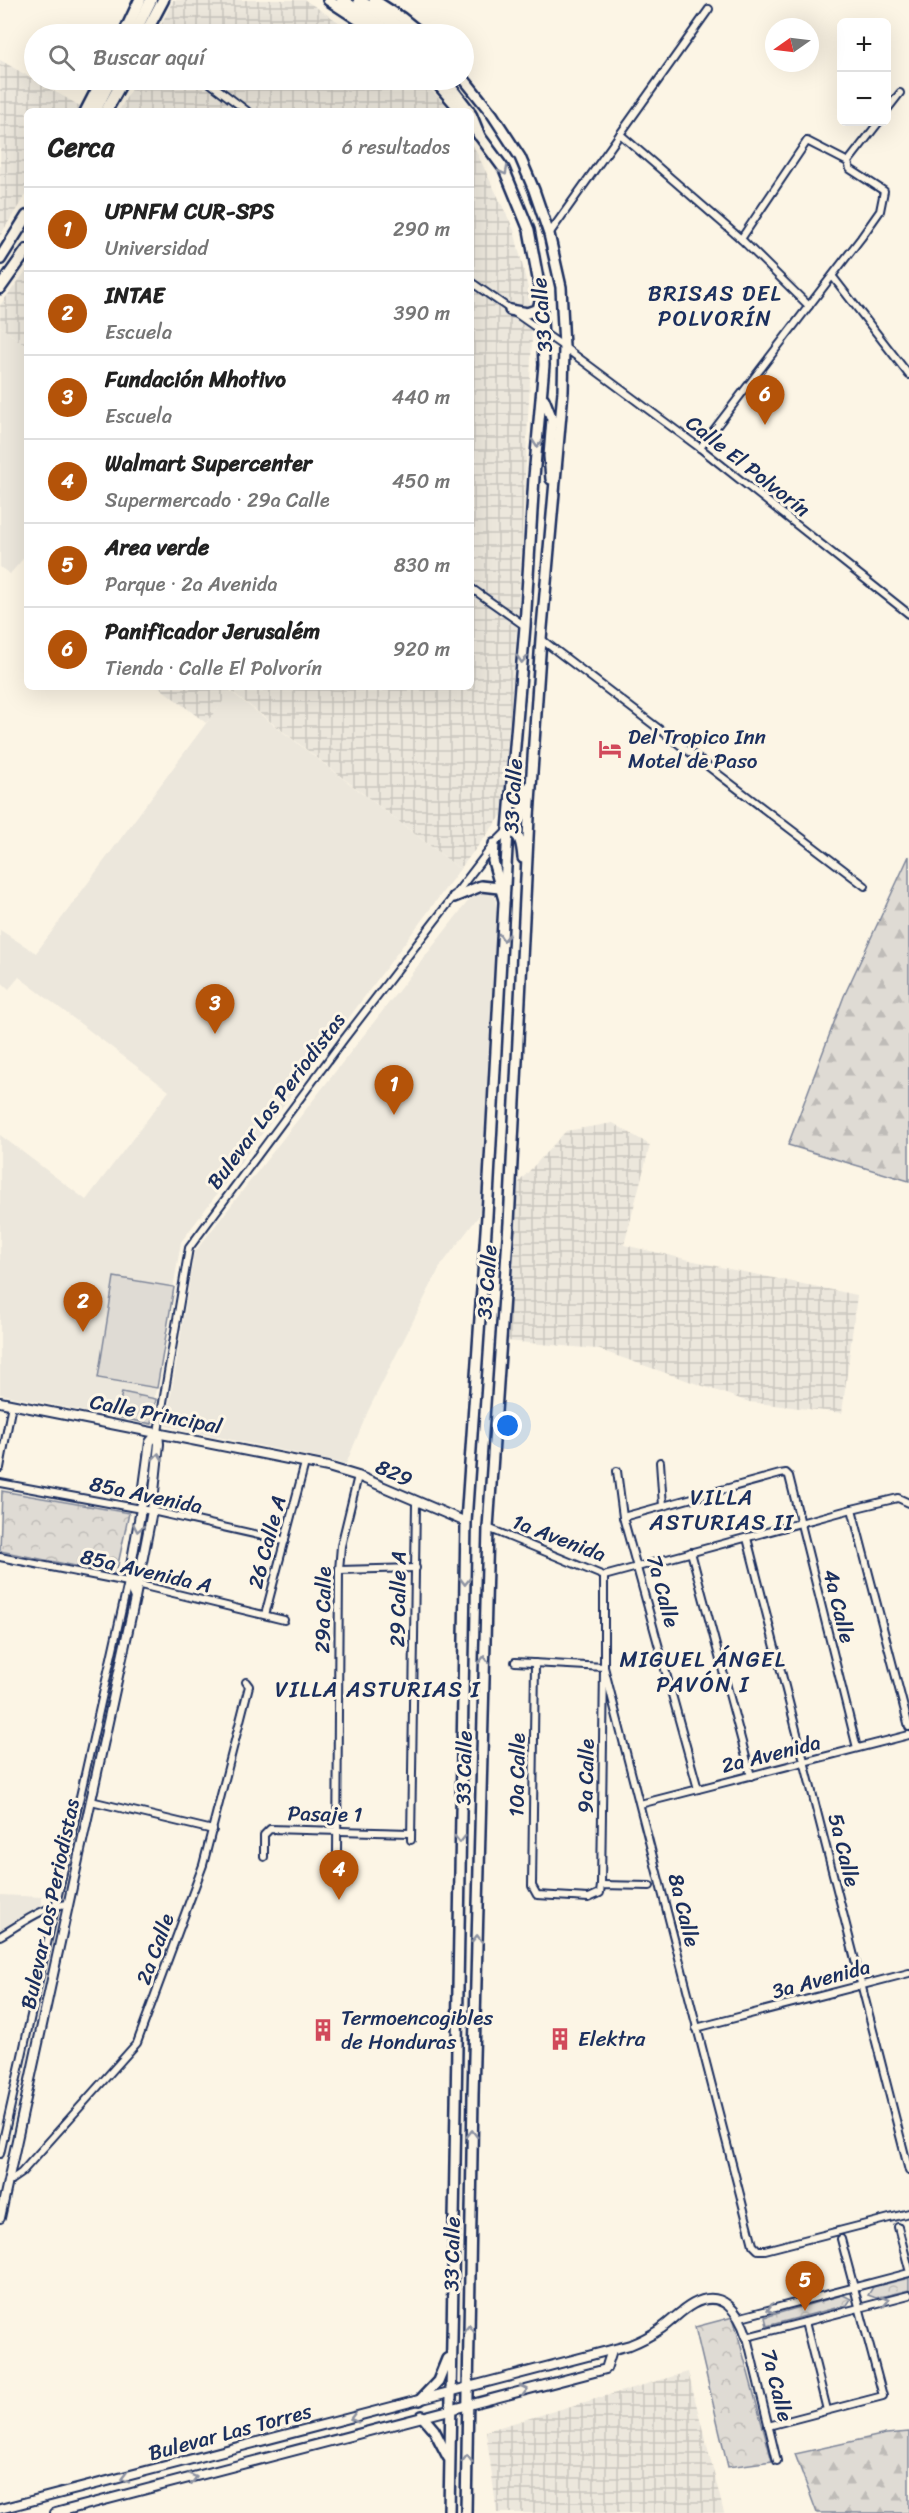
<!DOCTYPE html>
<html lang="es">
<head>
<meta charset="utf-8">
<style>
	body { margin:0; font-family:Sriracha,sans-serif; background:#f2f2f2; color:#222 }
	.controls { position:absolute; right:18px; top:18px; display:grid; overflow:hidden; border-radius:9px; box-shadow:0 6px 24px #0002 }
	.controls button { width:54px; height:54px; display:grid; place-items:center; padding:0; border:0; border-bottom:2px solid #e0e0e0; background:#fff; color:#222; font:30px sans-serif }
	.compass { position:absolute; left:765px; top:18px; width:54px; height:54px; border-radius:50%; background:#fff; box-shadow:0 6px 24px #0002; rotate:256deg }
	.you { position:absolute; left:508px; top:1426px; width:21px; height:21px; margin:-15px; border:4px solid #fff; border-radius:50%; background:#1a73e8; box-shadow:0 0 0 9px #1a73e833 }
	.badge { display:grid; place-items:center; width:39px; height:39px; border-radius:50%; background:#b45309; color:#fff; font-size:20px; font-weight:700 }
	.pin { position:absolute; translate:-50% -50px; filter:drop-shadow(0 2px 3px #0008) }
	.pin::after { content:''; position:absolute; top:32px; width:21px; height:18px; background:inherit; clip-path:polygon(0 0,100% 0,50% 100%) }
	.list { margin:0; padding:0; list-style:none }
	h2 { display:flex; justify-content:space-between; align-items:center; height:78px; margin:0; padding:0 24px; font-size:26px }
	h2 small { font-size:20px; font-weight:400; color:#767676 }
	.list li { display:grid; grid-template-columns:39px 1fr auto; gap:18px; align-items:center; box-sizing:border-box; height:84px; padding:0 24px; border-top:2px solid #e0e0e0 }
	.list b { display:block; font-size:22px; white-space:nowrap }
	.list p { margin:0; font-size:20px; white-space:nowrap; color:#767676 }
	.list em { font-size:20px; font-style:normal; color:#767676 }
	.icon { flex:none; width:33px; height:33px; fill:none; stroke:currentColor; stroke-width:2; stroke-linecap:round; stroke-linejoin:round }
	.map { position:relative; flex:none; width:909px; height:2513px; overflow:hidden }
	.search { position:absolute; background:#fff; box-shadow:0 6px 24px #0002; left:24px; top:24px; width:450px; height:66px; display:flex; align-items:center; gap:15px; box-sizing:border-box; padding:0 21px; border-radius:33px; color:#767676; font-size:22px }
	.panel { position:absolute; background:#fff; box-shadow:0 6px 24px #0002; left:24px; top:108px; width:450px; height:582px; border-radius:9px }
	.map>svg:first-child { display:block }
</style>
</head>
<body>
<div class="map">
<svg width="909" height="2513" viewBox="0 0 909 2513">
	<defs>
		<pattern id="industrial-grid" width="8" height="8" patternUnits="userSpaceOnUse" patternTransform="scale(1.5)"><rect width="8" height="8" fill="#ece7dc"/><path d="M0 4h8M4 0v8" fill="none" stroke="#cac6bf"/></pattern>
		<pattern id="forest-firs" width="22" height="20" patternUnits="userSpaceOnUse" patternTransform="scale(1.5)"><rect width="22" height="20" fill="#dfdbd4"/><path d="M5 1l3.5 6h-7zM16 11l3.5 6h-7z" fill="#bfbcb8"/></pattern>
		<pattern id="park-crowns" width="20" height="18" patternUnits="userSpaceOnUse" patternTransform="scale(1.5)"><rect width="20" height="18" fill="#dfdbd4"/><path d="M2 6a3 3 0 1 1 6 0M12 15a3 3 0 1 1 6 0" fill="none" stroke="#bfbcb8"/></pattern>
	</defs>
	<rect width="100%" height="100%" fill="#fcf5e5"/>
	<filter id="ink" filterUnits="userSpaceOnUse"><feTurbulence type="fractalNoise" baseFrequency=".0167" numOctaves="2"/><feDisplacementMap in="SourceGraphic" scale="12" xChannelSelector="R" yChannelSelector="G"/><feConvolveMatrix kernelMatrix="1 2 1 2 8 2 1 2 1" color-interpolation-filters="sRGB"/></filter>
	<g filter="url(#ink)">
		<!-- built -->
		<g fill="#ece7dc">
			<path d="M0 326 27 347V554L10 574 0 567Z"/>
			<path d="M230 691 460 869 181 1242 150 1425 0 1394V1135L86 1200 169 1091 19 977 9 989 0 981V930L36 953Z"/>
			<path d="M479 892 488 893 495 897 497 908 481 1213 440 1267 368 1411 346 1464 166 1426 194 1253 469 900Z"/>
			<path d="M0 1895 42 1897V1906L0 1930Z"/>
		</g>
		<!-- industrial -->
		<g fill="url(#industrial-grid)">
			<path d="M173 0H305L357 34H157Z"/>
			<path d="M0 60 80 106 77 111H27V192L0 236Z"/>
			<path d="M136 80H421L452 111H119Z"/>
			<path d="M471 141 514 230 529 293 532 340 518 613 502 815 460 869 231 691 206 723 159 687H471Z"/>
			<path d="M27 270V347L0 326V305Z"/>
			<path d="M613 1123 650 1145 624 1245 729 1269 857 1295 842 1413 749 1402 597 1349 507 1341 509 1193 566 1131Z"/>
			<path d="M688 2372 724 2513H497L486 2431Z"/>
		</g>
		<!-- green -->
		<path fill="#dfdbd4" stroke="#7d8599" stroke-width="1.5" d="M114 1277 174 1287 157 1388 98 1378Z"/>
		<!-- forest -->
		<g fill="url(#forest-firs)" stroke="#7d8599" stroke-width="1.5">
			<path d="M909 856V1181L788 1145 844 996Z"/>
			<path d="M909 2432V2513H817L795 2454 886 2434Z"/>
		</g>
		<!-- park -->
		<g fill="url(#park-crowns)" stroke="#7d8599" stroke-width="1.5">
			<path d="M122 1392 156 1399 152 1424 117 1417Z"/>
			<path d="M2 1491 129 1513 116 1574 0 1551Z"/>
			<path d="M909 2278V2290L876 2298 868 2295 873 2287Z"/>
			<path d="M843 2295 851 2299 847 2305 767 2326 765 2317Z"/>
			<path d="M733 2317 772 2461 728 2467 695 2327Z"/>
		</g>
		<g fill="none" stroke-linecap="round" stroke-linejoin="round">
			<!-- minor casing -->
			<g stroke="#1b2f5e" stroke-width="10">
				<g id="minor">
					<path d="M206 80 247 111"/>
					<path d="M886 111 900 93"/>
					<path d="M620 134 741 239 809 306"/>
					<path d="M549 234 709 9"/>
					<path d="M741 239 807 141 848 162"/>
					<path d="M833 277 909 375"/>
					<path d="M471 282 564 347 700 448 909 614"/>
					<path d="M700 448 861 238 880 211 884 191 850 169 848 162 879 122"/>
					<path d="M471 588 525 626"/>
					<path d="M541 639 865 886"/>
					<path d="M158 1432 189 1248 344 1039 494 844 508 830"/>
					<path d="M660 1462 663 1506"/>
					<path d="M0 1468 12 1404"/>
					<path d="M617 1471 623 1517 698 1789"/>
					<path d="M0 1483 152 1511 285 1541"/>
					<path d="M852 1509 909 1727"/>
					<path d="M623 1517 780 1474 786 1473 789 1476 857 1748"/>
					<path d="M488 1528 604 1576 852 1509 898 1498 909 1503"/>
					<path d="M747 1538 909 2171"/>
					<path d="M691 1552 751 1776"/>
					<path d="M0 1557 128 1582 284 1620"/>
					<path d="M339 1570 416 1568"/>
					<path d="M604 1576V1667L753 2245 758 2250H765L909 2213"/>
					<path d="M265 1615 305 1463"/>
					<path d="M515 1662 604 1667 601 1885"/>
					<path d="M535 1663 532 1886 537 1895 589 1898 600 1893 601 1885 650 1886"/>
					<path d="M91 1801 213 1830"/>
					<path d="M640 1804 909 1735"/>
					<path d="M411 1840 416 1503"/>
					<path d="M337 1854 339 1570 341 1546 358 1476"/>
					<path d="M264 1857V1835L270 1829 410 1833"/>
					<path d="M0 1936C21 1924 43 1906 68 1904"/>
					<path d="M696 2028 909 1973"/>
					<path d="M0 2154 128 1582"/>
					<path d="M8 2182 21 2173 137 2043 203 1865 249 1686 246 1682"/>
					<path d="M898 2227 909 2269"/>
					<path d="M741 2317 909 2273"/>
					<path d="M805 2322 827 2410"/>
					<path d="M768 2426 883 2396 841 2239"/>
					<path d="M777 2461 747 2337 909 2295"/>
				</g>
			</g>
			<!-- tertiary casing -->
			<g stroke="#1b2f5e" stroke-width="12">
				<g id="tertiary">
					<path d="M0 1402 328 1467 358 1476 466 1522"/>
					<path d="M135 1598 128 1582 141 1509 150 1442 158 1432"/>
					<path d="M0 2218 135 1598 152 1511 159 1444 158 1432"/>
					<path d="M0 2509 630 2345C640 2341 650 2336 659 2330 671 2322 680 2311 693 2304 722 2288 739 2312 747 2337"/>
					<path d="M55 2513 606 2369 612 2350"/>
				</g>
			</g>
			<!-- primary casing -->
			<g stroke="#1b2f5e" stroke-width="14">
				<g id="primary">
					<path d="M328 0 380 34"/>
					<path d="M374 0 402 18 422 34"/>
					<path d="M464 79 492 114 520 157 534 190 549 234 561 287 564 347 563 391 541 639 529 817 509 1223 488 1528 473 2095 466 2513"/>
					<path d="M434 80 461 111"/>
					<path d="M510 310 527 313 538 309 540 301"/>
					<path d="M544 399 552 419 549 456 551 479"/>
					<path d="M508 830C521 833 522 847 523 858"/>
					<path d="M508 830 517 826 522 812 526 788"/>
					<path d="M494 844 493 861 504 900"/>
					<path d="M454 897 481 886 499 888"/>
					<path d="M420 2400 438 2381 447 2359"/>
					<path d="M422 2416 434 2430 448 2457"/>
					<path d="M449 2513 466 1522 487 1216 508 830 525 626 534 477 544 365 541 295 529 230 504 169 476 131"/>
				</g>
			</g>
			<!-- trunk casing -->
			<g stroke="#1b2f5e" stroke-width="15">
				<g id="trunk">
					<path d="M342 0 393 34"/>
					<path d="M359 0 410 34"/>
					<path d="M124 34 140 0"/>
					<path d="M134 34 151 0"/>
					<path d="M145 34 163 0"/>
					<path d="M445 80 469 111"/>
					<path d="M86 111 102 80"/>
					<path d="M95 111 111 80"/>
					<path d="M106 111 123 80"/>
					<path d="M471 115 479 135"/>
					<path d="M0 259 27 216"/>
					<path d="M0 288 27 250"/>
				</g>
			</g>
			<!-- minor -->
			<use href="#minor" stroke="#fcf5e5" stroke-width="6"/>
			<!-- tertiary -->
			<use href="#tertiary" stroke="#fcf5e5" stroke-width="8"/>
			<!-- primary -->
			<use href="#primary" stroke="#fcf5e5" stroke-width="9"/>
			<!-- trunk -->
			<use href="#trunk" stroke="#fcf5e5" stroke-width="10"/>
		</g>
		<!-- one-way arrows -->
		<defs><path id="oneway-chevron" d="M-2-3.5L2.5 0L-2 3.5" fill="none" stroke-width="1.6" stroke-linecap="round" stroke-linejoin="round" transform="scale(1.5)"/></defs>
		<g stroke="#8c92a2">
			<use href="#oneway-chevron" transform="translate(504 171) rotate(62)"/>
			<use href="#oneway-chevron" transform="translate(537 443) rotate(96)"/>
			<use href="#oneway-chevron" transform="translate(522 659) rotate(94)"/>
			<use href="#oneway-chevron" transform="translate(504 937) rotate(93)"/>
			<use href="#oneway-chevron" transform="translate(158 1457) rotate(-83)"/>
			<use href="#oneway-chevron" transform="translate(138 1528) rotate(101)"/>
			<use href="#oneway-chevron" transform="translate(465 1581) rotate(91)"/>
			<use href="#oneway-chevron" transform="translate(484 1660) rotate(-89)"/>
			<use href="#oneway-chevron" transform="translate(460 1839) rotate(91)"/>
			<use href="#oneway-chevron" transform="translate(477 1939) rotate(-89)"/>
			<use href="#oneway-chevron" transform="translate(472 2134) rotate(-89)"/>
			<use href="#oneway-chevron" transform="translate(885 2301) rotate(-14)"/>
			<use href="#oneway-chevron" transform="translate(771 2309) rotate(165)"/>
			<use href="#oneway-chevron" transform="translate(469 2329) rotate(-89)"/>
			<use href="#oneway-chevron" transform="translate(524 2390) rotate(-14)"/>
			<use href="#oneway-chevron" transform="translate(354 2418) rotate(165)"/>
			<use href="#oneway-chevron" transform="translate(467 2459) rotate(-89)"/>
			<use href="#oneway-chevron" transform="translate(125 2478) rotate(166)"/>
			<use href="#oneway-chevron" transform="translate(193 2478) rotate(-15)"/>
		</g>
	</g>
	<!-- icons -->
	<defs>
		<g id="hotel-bare" transform="scale(1.8)"><path d="M-6-4.5h1.5V1H6V5H4.5V3h-9V5H-6ZM-4 0a1.8 1.8 0 1 1 3.6 0ZM.5 0V-2.5h3Q6-2.5 6 0Z" fill="#d1495b" stroke="#fcf5e5" stroke-width="2.5" paint-order="stroke"/></g>
		<g id="building-bare" transform="scale(1.8)"><path d="M-4-6H4V6H1V3H-1V6H-4ZM-2.5-4.3h1.7v1.8h-1.7ZM.8-4.3h1.7v1.8H.8ZM-2.5-1h1.7V.8h-1.7ZM.8-1h1.7V.8H.8Z" fill="#d1495b" stroke="#fcf5e5" stroke-width="2.5" paint-order="stroke"/></g>
	</defs>
	<g fill-rule="evenodd">
		<use href="#hotel-bare" x="610" y="749"/>
		<use href="#building-bare" x="323" y="2030"/>
		<use href="#building-bare" x="560" y="2039"/>
	</g>
	<g text-anchor="middle" dominant-baseline="central" stroke-width="6" stroke-linejoin="round" paint-order="stroke">
		<!-- street labels -->
		<g font-size="21" fill="#1b2f5e" stroke="#fcf5e5">
			<text transform="translate(542 315) rotate(-95)">33 Calle</text>
			<text transform="translate(748 466) rotate(38)">Calle El Polvorín</text>
			<text transform="translate(513 796) rotate(-87)">33 Calle</text>
			<text transform="translate(276 1101) rotate(-53)">Bulevar Los Periodistas</text>
			<text transform="translate(487 1282) rotate(-86)">33 Calle</text>
			<text transform="translate(156 1414) rotate(11)">Calle Principal</text>
			<text transform="translate(394 1473) rotate(25)">829</text>
			<text transform="translate(146 1495) rotate(12)">85a Avenida</text>
			<text transform="translate(559 1538) rotate(21)">1a Avenida</text>
			<text transform="translate(267 1542) rotate(-75)">26 Calle A</text>
			<text transform="translate(146 1571) rotate(13)">85a Avenida A</text>
			<text transform="translate(663 1591) rotate(75)">7a Calle</text>
			<text transform="translate(398 1599) rotate(-89)">29 Calle A</text>
			<text transform="translate(839 1606) rotate(76)">4a Calle</text>
			<text transform="translate(323 1610) rotate(-89)">29a Calle</text>
			<text transform="translate(771 1754) rotate(-14)">2a Avenida</text>
			<text transform="translate(464 1768) rotate(-89)">33 Calle</text>
			<text transform="translate(517 1775) rotate(-89)">10a Calle</text>
			<text transform="translate(586 1776) rotate(-89)">9a Calle</text>
			<text transform="translate(325 1814) rotate(1)">Pasaje 1</text>
			<text transform="translate(844 1850) rotate(76)">5a Calle</text>
			<text transform="translate(50 1904) rotate(-78)">Bulevar Los Periodistas</text>
			<text transform="translate(684 1910) rotate(76)">8a Calle</text>
			<text transform="translate(155 1949) rotate(-70)">2a Calle</text>
			<text transform="translate(821 1979) rotate(-15)">3a Avenida</text>
			<text transform="translate(452 2254) rotate(-89)">33 Calle</text>
			<text transform="translate(777 2385) rotate(76)">7a Calle</text>
			<text transform="translate(230 2432) rotate(-15)">Bulevar Las Torres</text>
		</g>
		<!-- poi labels -->
		<g font-size="21" fill="#1b2f5e" stroke="#fcf5e5" text-anchor="start">
			<text x="628" y="737">Del Tropico Inn<tspan x="628" dy="24">Motel de Paso</tspan></text>
			<text x="341" y="2018">Termoencogibles<tspan x="341" dy="24">de Honduras</tspan></text>
			<text x="578" y="2039">Elektra</text>
		</g>
		<!-- neighbourhood labels -->
		<g font-size="22" letter-spacing="1.5" fill="#1b2f5e" stroke="#fcf5e5">
			<text x="715" y="293">BRISAS DEL<tspan x="715" dy="25">POLVORÍN</tspan></text>
			<text x="722" y="1497">VILLA<tspan x="722" dy="25">ASTURIAS II</tspan></text>
			<text x="703" y="1659">MIGUEL ÁNGEL<tspan x="703" dy="25">PAVÓN I</tspan></text>
			<text x="378" y="1689">VILLA ASTURIAS I</text>
		</g>
	</g>
</svg>
<div class="controls">
<button>+</button>
<button>−</button>
</div>
<svg class="compass" viewBox="-18 -18 36 36"><path d="M0-13l5 13h-10z" fill="#e53935"/><path d="M0 13l5-13h-10z" fill="#767676"/></svg>
<div class="you"></div>
<div class="pin badge" style="left:394px;top:1115px">1</div>
<div class="pin badge" style="left:83px;top:1332px">2</div>
<div class="pin badge" style="left:215px;top:1034px">3</div>
<div class="pin badge" style="left:339px;top:1900px">4</div>
<div class="pin badge" style="left:805px;top:2311px">5</div>
<div class="pin badge" style="left:765px;top:425px">6</div>
<div class="search"><svg class="icon" aria-label="search" viewBox="0 0 24 24"><circle cx="10" cy="10" r="6"/><path d="M15 15l6 6"/></svg>Buscar aquí</div>
<section class="panel">
<h2>Cerca<small>6 resultados</small></h2>
<ul class="list">
<li><span class="badge">1</span><div><b>UPNFM CUR-SPS</b><p>Universidad</p></div><em>290 m</em></li>
<li><span class="badge">2</span><div><b>INTAE</b><p>Escuela</p></div><em>390 m</em></li>
<li><span class="badge">3</span><div><b>Fundación Mhotivo</b><p>Escuela</p></div><em>440 m</em></li>
<li><span class="badge">4</span><div><b>Walmart Supercenter</b><p>Supermercado · 29a Calle</p></div><em>450 m</em></li>
<li><span class="badge">5</span><div><b>Area verde</b><p>Parque · 2a Avenida</p></div><em>830 m</em></li>
<li><span class="badge">6</span><div><b>Panificador Jerusalém</b><p>Tienda · Calle El Polvorín</p></div><em>920 m</em></li>
</ul>
</section>
</div>
</body>
</html>
